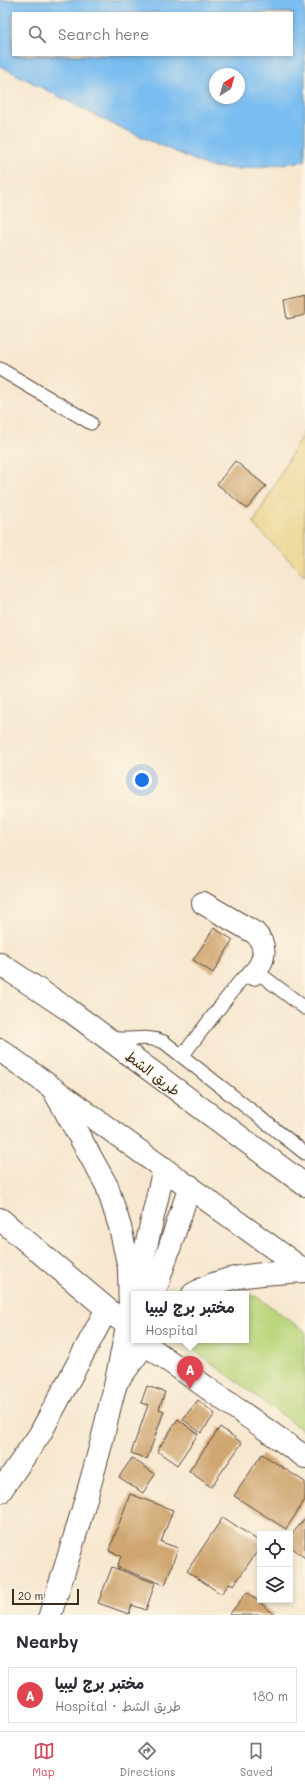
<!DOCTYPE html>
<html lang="en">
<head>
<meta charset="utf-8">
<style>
	body { margin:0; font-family:Mali,"Playpen Sans Arabic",sans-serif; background:#f7f7f7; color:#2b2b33 }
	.controls { position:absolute; right:12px; bottom:12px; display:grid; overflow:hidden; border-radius:0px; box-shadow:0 2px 6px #0003 }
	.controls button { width:36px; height:36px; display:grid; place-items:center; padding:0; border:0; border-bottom:1px solid #e1e1e2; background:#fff; color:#2b2b33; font:20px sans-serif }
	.compass { position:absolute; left:209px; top:68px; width:36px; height:36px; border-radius:50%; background:#fff; box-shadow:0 2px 6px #0003; rotate:37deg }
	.scale { position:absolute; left:12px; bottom:10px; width:67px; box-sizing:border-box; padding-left:4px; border:2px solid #3b2a1e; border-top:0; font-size:11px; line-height:14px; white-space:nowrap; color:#3b2a1e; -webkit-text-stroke:3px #fcf5e5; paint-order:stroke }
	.you { position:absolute; left:142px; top:780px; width:14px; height:14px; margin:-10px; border:3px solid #fff; border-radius:50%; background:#1a73e8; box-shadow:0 0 0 6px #1a73e833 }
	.badge { display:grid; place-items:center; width:26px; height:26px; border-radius:50%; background:#d1495b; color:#fff; font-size:13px; font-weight:700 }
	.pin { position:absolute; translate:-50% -33px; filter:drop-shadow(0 1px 2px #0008) }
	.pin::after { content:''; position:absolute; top:21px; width:14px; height:12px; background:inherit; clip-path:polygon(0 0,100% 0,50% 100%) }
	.popup { position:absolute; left:131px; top:1291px; width:118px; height:52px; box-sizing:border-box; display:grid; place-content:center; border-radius:0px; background:#fff; filter:drop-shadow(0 1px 3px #0005); font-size:13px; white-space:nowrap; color:#7c7c81 }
	.popup b { font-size:15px; color:#2b2b33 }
	.popup::after { content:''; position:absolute; left:50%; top:100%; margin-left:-8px; border:8px solid transparent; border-top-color:#fff }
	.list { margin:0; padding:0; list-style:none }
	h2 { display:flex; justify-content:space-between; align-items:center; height:52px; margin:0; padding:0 16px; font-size:17px }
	h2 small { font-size:13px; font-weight:400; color:#7c7c81 }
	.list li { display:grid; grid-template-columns:26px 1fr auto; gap:12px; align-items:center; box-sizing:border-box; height:56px; margin:0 8px 8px; padding:0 8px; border:1px solid #e1e1e2; border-radius:0px }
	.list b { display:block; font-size:15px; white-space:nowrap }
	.list p { margin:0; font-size:13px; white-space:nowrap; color:#7c7c81 }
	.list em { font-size:13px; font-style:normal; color:#7c7c81 }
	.icon { flex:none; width:22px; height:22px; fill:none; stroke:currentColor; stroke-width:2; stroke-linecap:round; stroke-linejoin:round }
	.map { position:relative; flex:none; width:305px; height:1615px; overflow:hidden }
	.search { position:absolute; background:#fff; box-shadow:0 2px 6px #0003; left:12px; right:12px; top:12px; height:44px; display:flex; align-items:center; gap:10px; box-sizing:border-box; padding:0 14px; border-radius:0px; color:#7c7c81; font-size:15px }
	.sheet { height:116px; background:#fff }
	nav { display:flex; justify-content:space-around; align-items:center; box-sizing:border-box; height:56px; border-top:1px solid #e1e1e2; background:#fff; font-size:11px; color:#7c7c81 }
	nav a { display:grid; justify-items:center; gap:2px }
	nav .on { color:#d1495b }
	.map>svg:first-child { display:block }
</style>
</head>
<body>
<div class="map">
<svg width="305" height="1615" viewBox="0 0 305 1615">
	<rect width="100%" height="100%" fill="#fcf5e5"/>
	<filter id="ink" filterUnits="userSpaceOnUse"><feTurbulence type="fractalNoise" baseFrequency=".025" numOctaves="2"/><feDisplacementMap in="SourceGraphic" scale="8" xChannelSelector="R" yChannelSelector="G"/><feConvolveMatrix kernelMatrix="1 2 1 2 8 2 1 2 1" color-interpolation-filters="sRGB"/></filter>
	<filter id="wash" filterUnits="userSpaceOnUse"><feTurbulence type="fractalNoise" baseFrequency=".012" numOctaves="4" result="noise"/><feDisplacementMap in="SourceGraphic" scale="16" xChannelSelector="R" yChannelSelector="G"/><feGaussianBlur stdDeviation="0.9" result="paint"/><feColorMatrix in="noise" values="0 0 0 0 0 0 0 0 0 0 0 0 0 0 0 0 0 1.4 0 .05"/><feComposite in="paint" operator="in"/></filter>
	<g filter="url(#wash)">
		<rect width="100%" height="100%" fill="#f7e7cf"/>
		<!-- green -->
		<path fill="#bad67d" stroke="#7a804e" d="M246 1295 257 1297 305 1331V1432L180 1340H246Z"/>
		<!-- sand -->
		<path fill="#eeda9e" stroke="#94825e" d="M305 430V576L253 524Z"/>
		<!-- water -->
		<path fill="#7abdf0" stroke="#5a7487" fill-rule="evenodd" d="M0 0H305V161L241 169 210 167 110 123 0 66ZM13 13H292V55H13ZM215 74H239V98H215Z"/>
		<g id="blocks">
			<!-- building -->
			<g fill="#cfa56f">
				<path d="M305 296V315L287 319 284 301Z"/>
				<path d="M235 461 266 486 247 509 217 484Z"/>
				<path d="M214 928 233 940 213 973 193 960Z"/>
				<path d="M147 1386 165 1392 159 1409 164 1411 147 1459 131 1453 148 1405 141 1403Z"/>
				<path d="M198 1400 215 1414 201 1433 183 1419Z"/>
				<path d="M178 1419 198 1434 177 1465 157 1451Z"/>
				<path d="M220 1427 242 1443 211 1487 189 1471Z"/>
				<path d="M262 1454 305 1482V1500L286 1529 234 1496Z"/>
				<path d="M132 1458 155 1474 143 1493 119 1477Z"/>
				<path d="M130 1494 173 1510 161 1542 178 1548 165 1585 117 1567 121 1556 109 1551Z"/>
				<path d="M223 1517 260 1542V1547L234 1585 230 1583 221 1594 187 1571Z"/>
				<path d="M305 1518V1558L290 1546V1537Z"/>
				<path d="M112 1567 155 1583 146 1610 132 1605 129 1614 98 1603Z"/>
				<path d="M247 1592 275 1615H229Z"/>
			</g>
		</g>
	</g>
	<g filter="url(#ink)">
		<use href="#blocks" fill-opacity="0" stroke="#574639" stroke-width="1"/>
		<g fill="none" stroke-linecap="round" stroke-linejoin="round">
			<!-- service casing -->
			<g stroke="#574639" stroke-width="15">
				<g id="service">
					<path d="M0 369 91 423"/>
					<path d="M111 1038C131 1042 144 1034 164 1042L305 1153"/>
					<path d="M182 1056 240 981C247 974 254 973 264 977L305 1008"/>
				</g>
			</g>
			<!-- minor casing -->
			<g stroke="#574639" stroke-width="24">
				<g id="minor">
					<path d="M203 903 255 933C268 946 265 962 253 974"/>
					<path d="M0 1219 119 1319"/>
					<path d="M145 1344 305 1457"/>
					<path d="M0 1492 40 1434 107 1309"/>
				</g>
			</g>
			<!-- tertiary casing -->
			<g stroke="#574639" stroke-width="24">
				<g id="tertiary">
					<path d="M138 1294 142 1264 164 1168"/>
					<path d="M154 1294 190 1186"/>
					<path d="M50 1615C68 1560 85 1504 100 1448 107 1422 111 1394 121 1369"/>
				</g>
			</g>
			<!-- trunk casing -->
			<g stroke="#574639" stroke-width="24">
				<g id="trunk">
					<path d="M0 964 69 1010 305 1185"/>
					<path d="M0 1050 305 1271"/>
					<path d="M54 1091 107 1186 120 1227 129 1268 130 1312 115 1386"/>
					<path d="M193 1294C226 1273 267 1274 305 1271"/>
					<path d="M120 1378 148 1340"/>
				</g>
			</g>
			<!-- service -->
			<use href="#service" stroke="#fff" stroke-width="13"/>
			<!-- minor -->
			<use href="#minor" stroke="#fff" stroke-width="22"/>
			<!-- tertiary -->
			<use href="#tertiary" stroke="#fff" stroke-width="22"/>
			<!-- trunk -->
			<use href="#trunk" stroke="#fff" stroke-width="22"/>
		</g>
	</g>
	<g text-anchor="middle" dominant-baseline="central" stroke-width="3" stroke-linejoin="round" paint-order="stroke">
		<!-- street labels -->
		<g font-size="14" fill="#3b2a1e" stroke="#fcf5e5">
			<text transform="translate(153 1073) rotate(37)">طريق الشط</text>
		</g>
	</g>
</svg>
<div class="controls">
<button><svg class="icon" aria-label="locate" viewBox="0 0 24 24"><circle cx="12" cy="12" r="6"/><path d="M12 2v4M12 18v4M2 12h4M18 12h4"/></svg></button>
<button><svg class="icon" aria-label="layers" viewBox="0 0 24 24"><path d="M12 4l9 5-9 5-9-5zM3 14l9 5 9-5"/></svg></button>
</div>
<svg class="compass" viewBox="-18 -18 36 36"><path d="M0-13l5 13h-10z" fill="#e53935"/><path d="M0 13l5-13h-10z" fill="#7c7c81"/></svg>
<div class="scale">20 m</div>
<div class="you"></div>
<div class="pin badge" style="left:190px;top:1389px;background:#e0444e">A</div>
<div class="popup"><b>مختبر برج ليبيا</b>Hospital</div>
<div class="search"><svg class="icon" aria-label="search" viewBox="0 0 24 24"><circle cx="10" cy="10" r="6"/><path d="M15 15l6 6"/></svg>Search here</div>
</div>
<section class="sheet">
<h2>Nearby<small></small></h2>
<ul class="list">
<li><span class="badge" style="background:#e0444e">A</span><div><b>مختبر برج ليبيا</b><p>Hospital · طريق الشط</p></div><em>180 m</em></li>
</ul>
</section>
<nav>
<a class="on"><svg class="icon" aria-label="map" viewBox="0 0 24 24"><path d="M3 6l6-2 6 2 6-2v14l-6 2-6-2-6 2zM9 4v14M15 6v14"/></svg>Map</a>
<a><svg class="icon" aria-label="directions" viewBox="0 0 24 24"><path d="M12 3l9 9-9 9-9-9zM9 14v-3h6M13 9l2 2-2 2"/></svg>Directions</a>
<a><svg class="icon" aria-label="saved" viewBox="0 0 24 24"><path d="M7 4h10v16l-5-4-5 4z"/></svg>Saved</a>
</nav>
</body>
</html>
